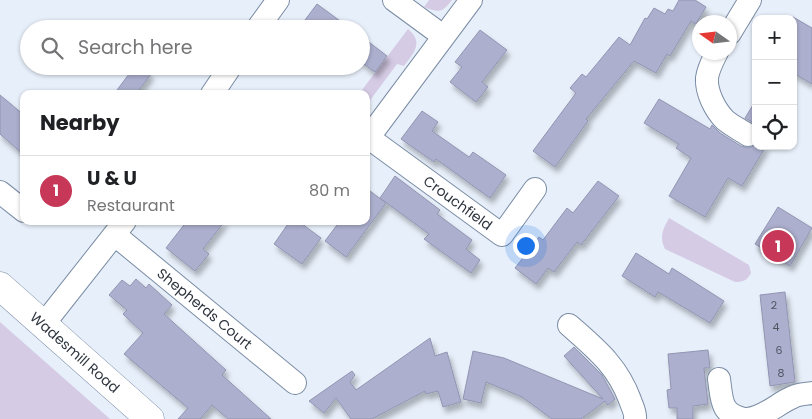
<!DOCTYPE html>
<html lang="en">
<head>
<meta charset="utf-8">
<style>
	body { margin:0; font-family:Poppins,sans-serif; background:#f6f6f6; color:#202124 }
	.controls { position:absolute; right:15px; top:15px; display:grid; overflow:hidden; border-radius:10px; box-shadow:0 1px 4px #0004 }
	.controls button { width:45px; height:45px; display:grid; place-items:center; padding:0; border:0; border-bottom:1px solid #e0e0e0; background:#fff; color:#202124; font:25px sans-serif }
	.compass { position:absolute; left:692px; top:15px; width:45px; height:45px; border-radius:50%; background:#fff; box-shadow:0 1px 4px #0004; rotate:284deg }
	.you { position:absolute; left:525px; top:245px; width:18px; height:18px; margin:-12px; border:4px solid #fff; border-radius:50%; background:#1a73e8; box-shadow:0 0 0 8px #1a73e833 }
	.badge { display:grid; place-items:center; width:32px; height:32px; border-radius:50%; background:#c73757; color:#fff; font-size:16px; font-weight:700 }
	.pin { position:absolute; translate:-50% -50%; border:2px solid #fff; box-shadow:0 1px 5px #0006 }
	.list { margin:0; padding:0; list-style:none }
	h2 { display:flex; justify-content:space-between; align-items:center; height:65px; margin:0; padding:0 20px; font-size:21px }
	h2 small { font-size:16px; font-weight:400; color:#757577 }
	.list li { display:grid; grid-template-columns:32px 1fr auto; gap:15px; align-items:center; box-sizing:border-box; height:70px; padding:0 20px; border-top:1px solid #e0e0e0 }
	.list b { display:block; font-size:19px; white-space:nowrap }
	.list p { margin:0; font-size:16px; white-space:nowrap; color:#757577 }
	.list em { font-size:16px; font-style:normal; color:#757577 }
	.icon { flex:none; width:28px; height:28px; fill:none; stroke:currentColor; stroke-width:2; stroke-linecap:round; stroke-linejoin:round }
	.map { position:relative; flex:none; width:812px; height:419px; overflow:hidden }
	.search { position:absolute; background:#fff; box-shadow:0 1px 4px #0004; left:20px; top:20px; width:350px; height:55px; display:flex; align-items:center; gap:12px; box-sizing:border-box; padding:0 18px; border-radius:28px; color:#757577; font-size:19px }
	.panel { position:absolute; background:#fff; box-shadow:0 1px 4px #0004; left:20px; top:90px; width:350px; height:135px; border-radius:10px }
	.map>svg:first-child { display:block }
</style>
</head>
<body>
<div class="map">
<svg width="812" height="419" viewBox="0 0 812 419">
	<defs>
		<filter id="shadow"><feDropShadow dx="3" dy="5.5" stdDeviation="2.5" flood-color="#0004"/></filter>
	</defs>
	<rect width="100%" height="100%" fill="#e7effa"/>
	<!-- green -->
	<g fill="#d5cbe5">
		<path d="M429 0H452C442 13 439 13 424 7Z"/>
		<path d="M408 29C424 42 414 53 404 66L397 64 368 103 366 102V94H359Z"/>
		<path d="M669 218 749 265 751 273C747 280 744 282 735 282L665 249C659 237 663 229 669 218Z"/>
		<path d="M0 322 110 419H0Z"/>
	</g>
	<!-- building -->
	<g fill="#acafcd" stroke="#9295b1" filter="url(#shadow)">
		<path d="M679 0H695L706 7 696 24 691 21 670 56 667 54 656 73 634 61 586 119 588 121 555 167 533 151 576 93 570 88 582 74 586 77 619 37 630 45 645 18 647 19 654 8 665 14 668 9 673 11Z"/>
		<path d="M317 4 351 29H316L305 20Z"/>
		<path d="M793 17 812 28V84L793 73Z"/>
		<path d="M480 30 507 50 482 82 488 87 476 102 450 82 462 67 455 62Z"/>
		<path d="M361 36 387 56 375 72 361 62Z"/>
		<path d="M135 66H141L151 74 136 94H114Z"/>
		<path d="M0 95 24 115V155L0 134Z"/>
		<path d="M659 99 710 129 712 125 720 133 741 146 748 148 756 145 766 146 742 186 728 178 705 217 669 196 691 158 676 148 679 144 644 123Z"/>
		<path d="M756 100V124L745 118Z"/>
		<path d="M422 111 438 122 432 131 469 157 473 152 506 175 490 198 436 159 434 162 401 139Z"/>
		<path d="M395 176 440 210 437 214 472 240 466 249 480 260 471 273 424 239 429 234 380 198Z"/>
		<path d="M598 181 619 196 581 245 577 242 554 272 548 268 536 284 515 268 539 237 543 240 567 208 573 213Z"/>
		<path d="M366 188 386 203 346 257 325 241 340 221H366Z"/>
		<path d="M778 207 812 228 790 266 755 244Z"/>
		<path d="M187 221H225L203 249 209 254 195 271 166 248Z"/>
		<path d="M290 221H298L321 238 302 264 274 244Z"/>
		<path d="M636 253 669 274 672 268 724 301 710 323 658 292 655 297 622 276Z"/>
		<path d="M136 279 146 288 149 284 172 305 164 314 226 370 222 375 271 419H228L212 405 200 419H178L188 408 124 354 143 333 123 314 127 310 109 295 122 280 130 286Z"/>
		<path d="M785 292 795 382 770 386 760 295Z"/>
		<path d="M430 338 435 356 447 352 461 402 443 407 438 391 426 394 425 391 372 419H351L336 398 324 413 309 401 352 371 355 375 350 382 356 390Z"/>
		<path d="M574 347 602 375 615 399 608 405 605 401 581 419H552L522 397 486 382 481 403 463 399 473 351 504 358 603 399 564 356Z"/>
		<path d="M708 350 710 368H704L708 404 693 406V419H677V408H669L667 390 671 389 668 354Z"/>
	</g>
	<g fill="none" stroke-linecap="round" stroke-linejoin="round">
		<!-- minor casing -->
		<g stroke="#7a8ca4" stroke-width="24">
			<g id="minor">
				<path d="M394 0 443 36"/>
				<path d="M257 29 278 0"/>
				<path d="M730 33 750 0"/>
				<path d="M717 52C713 60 708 69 707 78 706 92 715 110 725 120 732 126 741 130 748 135"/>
				<path d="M212 94 231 66"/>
				<path id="s1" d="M369 138 502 235 535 189"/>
				<path d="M366 141 471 0"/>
				<path d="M0 192 24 211"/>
				<path id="s2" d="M115 235 295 383"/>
				<path d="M43 325 125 221"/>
				<path d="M569 325C596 349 617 365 630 400 632 406 636 413 635 419"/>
				<path d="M719 379C722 399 720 414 744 419"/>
				<path d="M747 419C764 418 778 403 793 397 799 394 806 394 812 393"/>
			</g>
		</g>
		<!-- major casing -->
		<g stroke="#7a8ca4" stroke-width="29">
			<g id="major">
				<path id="s3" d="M0 286 150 419"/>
			</g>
		</g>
		<!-- minor -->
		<use href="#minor" stroke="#fff" stroke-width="22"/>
		<!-- major -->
		<use href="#major" stroke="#fff" stroke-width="28"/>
	</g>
	<g text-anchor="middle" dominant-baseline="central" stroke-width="4.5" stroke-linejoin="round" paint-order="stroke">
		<!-- number labels -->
		<g font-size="11" fill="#4e5462">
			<text x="774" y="305">2</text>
			<text x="776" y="327">4</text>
			<text x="779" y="350">6</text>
			<text x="781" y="373">8</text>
		</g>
		<!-- street labels -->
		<g font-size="14" fill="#2e353f" stroke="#fff">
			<text stroke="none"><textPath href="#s1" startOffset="110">Crouchfield</textPath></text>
			<text stroke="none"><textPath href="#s2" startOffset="116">Shepherds Court</textPath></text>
			<text stroke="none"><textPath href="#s3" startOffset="100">Wadesmill Road</textPath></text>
		</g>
	</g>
</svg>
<div class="controls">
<button>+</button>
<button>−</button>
<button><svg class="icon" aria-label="locate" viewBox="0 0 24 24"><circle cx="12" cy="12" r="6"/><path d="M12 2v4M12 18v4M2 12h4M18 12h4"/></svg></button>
</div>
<svg class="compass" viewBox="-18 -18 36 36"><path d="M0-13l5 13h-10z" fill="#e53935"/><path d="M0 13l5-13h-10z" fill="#757577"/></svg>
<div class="you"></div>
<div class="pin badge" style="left:778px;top:246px">1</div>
<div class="search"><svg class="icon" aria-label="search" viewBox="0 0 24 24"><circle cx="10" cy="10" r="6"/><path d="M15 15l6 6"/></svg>Search here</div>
<section class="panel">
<h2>Nearby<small></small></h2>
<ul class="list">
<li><span class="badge">1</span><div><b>U &amp; U</b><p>Restaurant</p></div><em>80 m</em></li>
</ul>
</section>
</div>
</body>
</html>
